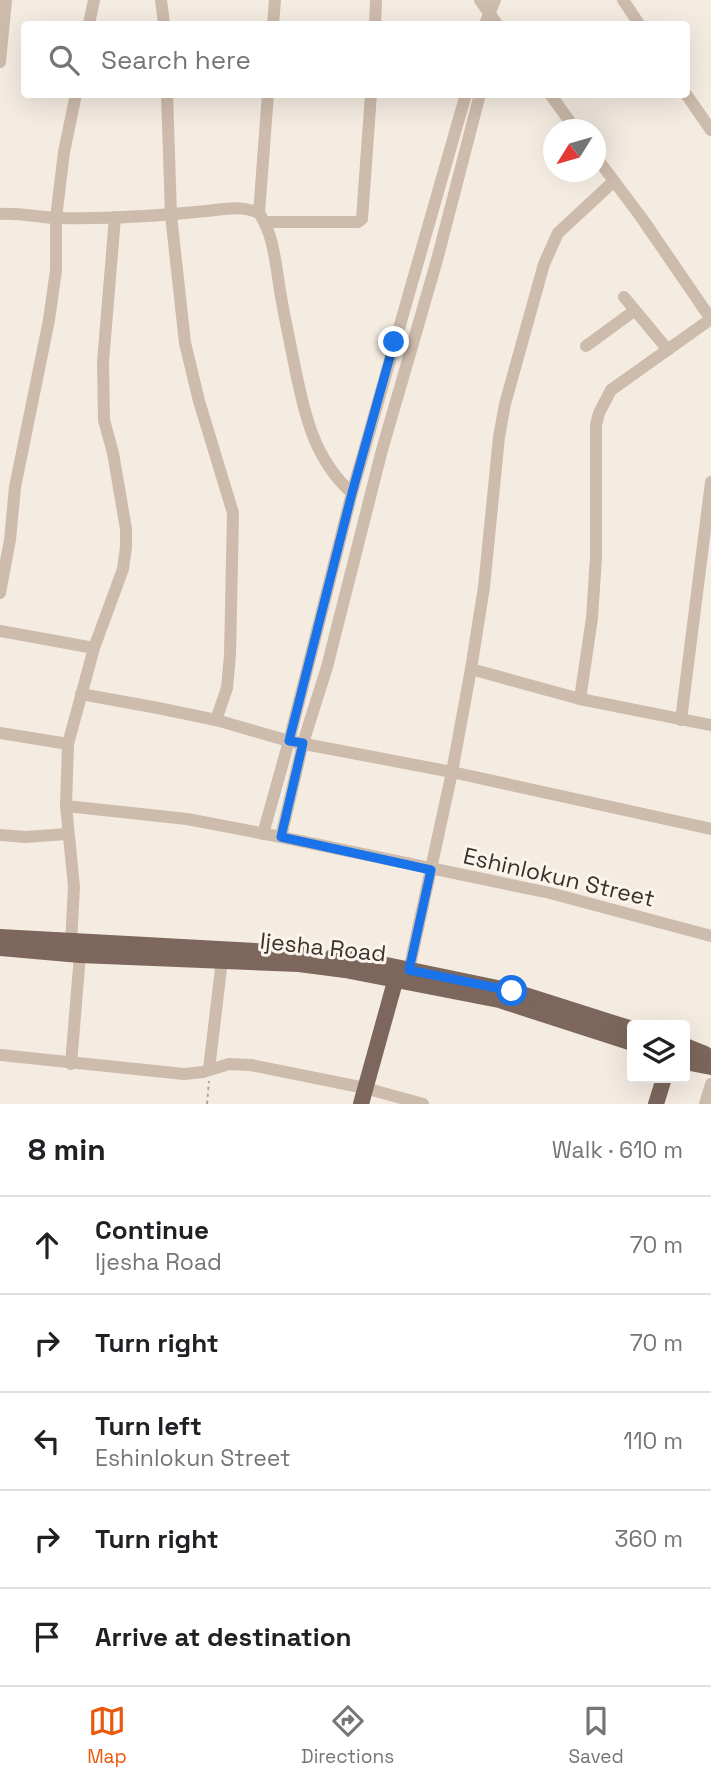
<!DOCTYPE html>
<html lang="en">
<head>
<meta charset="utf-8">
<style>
	body { margin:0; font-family:"Space Grotesk",sans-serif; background:#f6f6f6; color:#202124 }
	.controls { position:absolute; right:21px; bottom:21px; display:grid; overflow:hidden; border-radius:7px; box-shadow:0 7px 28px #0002 }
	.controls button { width:63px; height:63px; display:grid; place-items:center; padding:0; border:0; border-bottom:2px solid #e0e0e0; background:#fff; color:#202124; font:35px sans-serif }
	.compass { position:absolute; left:543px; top:119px; width:63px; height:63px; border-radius:50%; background:#fff; box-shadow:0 7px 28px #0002; rotate:233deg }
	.stop { position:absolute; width:21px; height:21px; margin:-16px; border:5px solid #1a73e8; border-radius:50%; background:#fff }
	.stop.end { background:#1a73e8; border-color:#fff; box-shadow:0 2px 7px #0008 }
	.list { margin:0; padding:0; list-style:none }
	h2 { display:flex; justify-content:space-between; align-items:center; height:91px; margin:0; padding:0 28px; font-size:30px }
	h2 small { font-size:23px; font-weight:400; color:#757577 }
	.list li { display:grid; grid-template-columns:46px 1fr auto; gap:21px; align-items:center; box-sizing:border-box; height:98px; padding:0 28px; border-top:2px solid #e0e0e0 }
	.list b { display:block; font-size:26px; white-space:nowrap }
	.list p { margin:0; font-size:23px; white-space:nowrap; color:#757577 }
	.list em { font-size:23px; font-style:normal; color:#757577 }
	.icon { flex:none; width:38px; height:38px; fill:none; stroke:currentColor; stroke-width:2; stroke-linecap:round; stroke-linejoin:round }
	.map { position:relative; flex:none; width:711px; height:1104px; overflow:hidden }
	.search { position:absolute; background:#fff; box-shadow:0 7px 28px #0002; left:21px; right:21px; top:21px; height:77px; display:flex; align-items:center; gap:18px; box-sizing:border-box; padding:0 24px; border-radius:7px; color:#757577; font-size:26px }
	.sheet { height:581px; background:#fff }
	nav { display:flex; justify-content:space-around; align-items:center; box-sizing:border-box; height:98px; border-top:2px solid #e0e0e0; background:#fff; font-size:19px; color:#757577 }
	nav a { display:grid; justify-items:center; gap:4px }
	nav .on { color:#ea580c }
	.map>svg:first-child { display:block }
</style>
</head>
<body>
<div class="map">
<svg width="711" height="1104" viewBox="0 0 711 1104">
	<rect width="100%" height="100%" fill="#f4ebe1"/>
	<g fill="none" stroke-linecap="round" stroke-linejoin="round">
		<!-- path -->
		<path stroke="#b9a596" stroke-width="2" stroke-dasharray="3.5 3.5" stroke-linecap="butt" d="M207 1104 209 1081"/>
		<!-- minor -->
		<g stroke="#cdbbac" stroke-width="12">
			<path d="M161 0 164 24"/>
			<path d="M480 0 497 24"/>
			<path d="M623 0 639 24"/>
			<path d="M89 24 94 0"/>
			<path d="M273 24 275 0"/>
			<path d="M375 24 376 0"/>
			<path d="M485 24 495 0"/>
			<path d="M0 62 6 0"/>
			<path d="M167 94 171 215 185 343 199 401 233 513 230 655 227 688 216 720"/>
			<path d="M268 94 259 213C273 234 275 259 279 284 282 306 287 327 291 348 302 401 309 455 352 493"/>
			<path d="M550 94 576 130"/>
			<path d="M686 94 711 130"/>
			<path d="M596 157 641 217 711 319"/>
			<path d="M0 214C20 212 39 218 59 218 108 219 157 216 206 211 225 209 241 205 259 213"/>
			<path d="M265 222H358L362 219 371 94"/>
			<path d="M624 297 668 350"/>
			<path d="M586 346 634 311"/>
			<path d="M0 593 10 540 15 487 49 320 56 270V218L64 152 76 94"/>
			<path d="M0 631 94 648"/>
			<path d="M471 669 580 699 711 725"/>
			<path d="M81 694 158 708 216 720 289 741 452 772 711 829"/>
			<path d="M580 699 592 618 596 557V425L599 413 611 390 711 319"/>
			<path d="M681 720 711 482"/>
			<path d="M0 733 68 744"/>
			<path d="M66 806 187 819 281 837 550 893 711 936"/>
			<path d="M263 834 289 741 352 493 466 94"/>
			<path d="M0 835 26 837 67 834"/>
			<path d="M281 837 303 743 327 667 382 450 437 260 480 94"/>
			<path d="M71 943 74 887 66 806 68 744 94 648 123 569 126 547V529L113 453 104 420 103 362 115 217"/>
			<path d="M409 970 452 772 471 669 484 587 499 437 505 404 544 264 558 233 613 182"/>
			<path d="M0 1055 184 1074 203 1072 229 1064 251 1065 365 1088 423 1104"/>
			<path d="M71 1064 80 955"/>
			<path d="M209 1069 222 960"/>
			<path d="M705 1104 711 1084"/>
		</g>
		<!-- major -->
		<g stroke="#7d675c" stroke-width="16">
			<path d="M0 937 310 954"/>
			<path d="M0 948 80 955 299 964 345 970 499 1000 632 1043"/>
			<path d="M332 957 372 962 512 991 632 1029"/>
			<path d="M685 1046 705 1054 711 1061"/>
			<path d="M685 1062 711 1067"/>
			<path d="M361 1104 396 978"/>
			<path d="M656 1104 664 1078"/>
		</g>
	</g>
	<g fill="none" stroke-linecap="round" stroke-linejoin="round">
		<!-- route -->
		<path stroke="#1a73e8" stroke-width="9" d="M394 342 352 493 289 741 303 743 281 837 431 870 409 970 512 991"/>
	</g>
	<g text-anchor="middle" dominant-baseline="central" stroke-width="6" stroke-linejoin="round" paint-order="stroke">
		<!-- street labels -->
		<g font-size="23" fill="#3b302b" stroke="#fbf5ee">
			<text transform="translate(559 877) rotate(13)">Eshinlokun Street</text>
			<text transform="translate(323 947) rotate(6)">Ijesha Road</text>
		</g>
	</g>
</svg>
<div class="controls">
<button><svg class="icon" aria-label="layers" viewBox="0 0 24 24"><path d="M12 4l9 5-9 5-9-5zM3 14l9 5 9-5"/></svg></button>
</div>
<svg class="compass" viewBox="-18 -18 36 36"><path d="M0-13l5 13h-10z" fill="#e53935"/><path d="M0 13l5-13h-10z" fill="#757577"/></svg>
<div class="stop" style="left:512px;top:991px"></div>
<div class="stop end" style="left:394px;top:342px"></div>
<div class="search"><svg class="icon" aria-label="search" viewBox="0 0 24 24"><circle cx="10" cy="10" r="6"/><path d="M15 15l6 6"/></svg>Search here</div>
</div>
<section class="sheet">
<h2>8 min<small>Walk · 610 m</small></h2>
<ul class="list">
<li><svg class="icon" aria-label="ahead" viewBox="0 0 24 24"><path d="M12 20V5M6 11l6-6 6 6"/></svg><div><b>Continue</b><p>Ijesha Road</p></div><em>70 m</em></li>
<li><svg class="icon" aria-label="right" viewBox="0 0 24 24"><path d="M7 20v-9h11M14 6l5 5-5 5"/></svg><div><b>Turn right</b></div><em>70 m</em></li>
<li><svg class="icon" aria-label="left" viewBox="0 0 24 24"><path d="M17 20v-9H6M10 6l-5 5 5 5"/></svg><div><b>Turn left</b><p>Eshinlokun Street</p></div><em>110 m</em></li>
<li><svg class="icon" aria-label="right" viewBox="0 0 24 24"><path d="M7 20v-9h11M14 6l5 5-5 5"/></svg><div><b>Turn right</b></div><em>360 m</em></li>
<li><svg class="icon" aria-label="arrive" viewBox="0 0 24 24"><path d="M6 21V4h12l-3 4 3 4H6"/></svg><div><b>Arrive at destination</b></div></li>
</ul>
</section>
<nav>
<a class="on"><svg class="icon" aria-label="map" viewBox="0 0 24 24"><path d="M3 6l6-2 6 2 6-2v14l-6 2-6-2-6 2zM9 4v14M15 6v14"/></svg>Map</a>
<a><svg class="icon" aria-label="directions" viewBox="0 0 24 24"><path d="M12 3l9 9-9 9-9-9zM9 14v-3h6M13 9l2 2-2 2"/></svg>Directions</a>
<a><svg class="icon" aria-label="saved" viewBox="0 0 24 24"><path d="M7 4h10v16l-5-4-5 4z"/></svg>Saved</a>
</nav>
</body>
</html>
